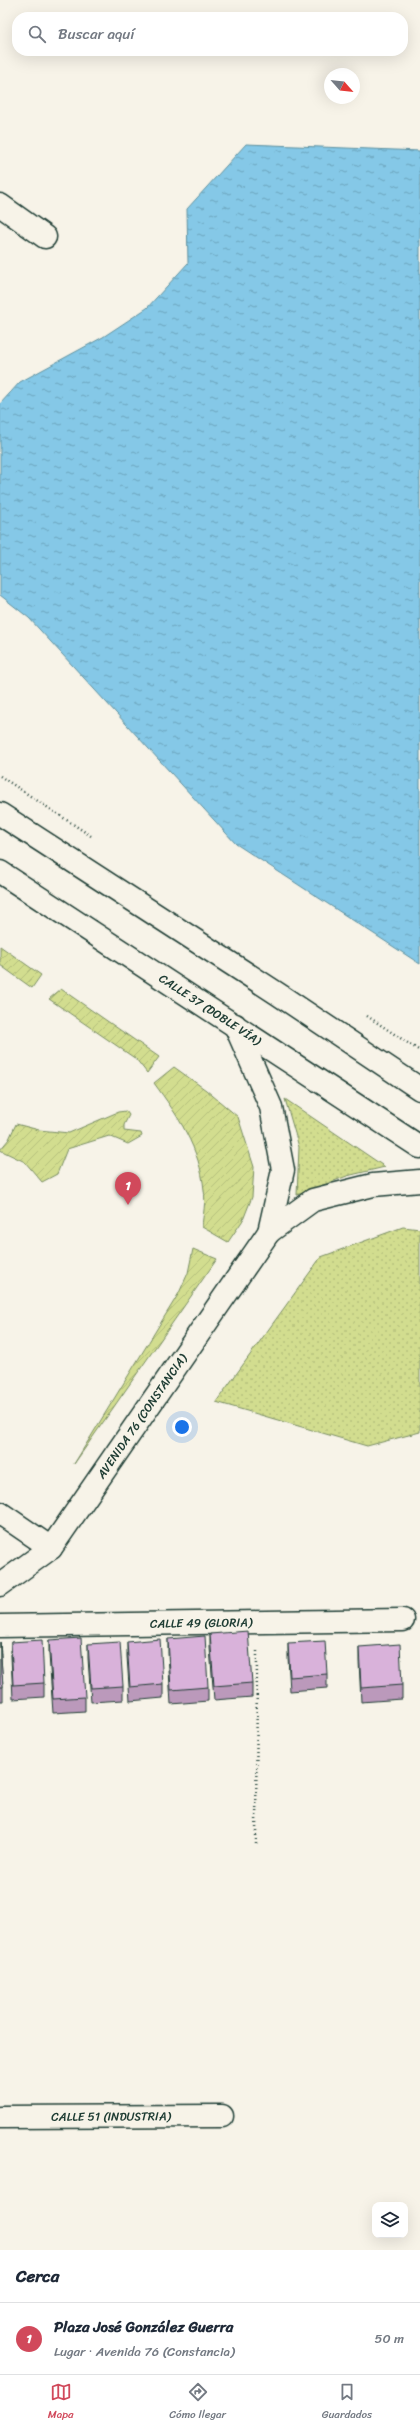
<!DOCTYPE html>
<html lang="es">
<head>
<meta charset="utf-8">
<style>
	body { margin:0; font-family:Sriracha,sans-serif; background:#f6f6f7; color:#1f2937 }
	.controls { position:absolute; right:12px; bottom:12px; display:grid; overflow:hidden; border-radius:8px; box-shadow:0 4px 16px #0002 }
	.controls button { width:36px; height:36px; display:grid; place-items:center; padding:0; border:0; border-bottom:1px solid #e0e1e3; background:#fff; color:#1f2937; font:20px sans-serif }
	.compass { position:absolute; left:324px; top:68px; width:36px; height:36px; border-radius:50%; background:#fff; box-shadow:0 4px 16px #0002; rotate:117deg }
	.you { position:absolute; left:182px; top:1427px; width:14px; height:14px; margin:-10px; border:3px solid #fff; border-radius:50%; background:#1a73e8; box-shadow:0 0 0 6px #1a73e833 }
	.badge { display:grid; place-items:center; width:26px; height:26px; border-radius:50%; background:#d1495b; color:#fff; font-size:13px; font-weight:700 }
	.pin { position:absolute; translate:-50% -33px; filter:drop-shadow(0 1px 2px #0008) }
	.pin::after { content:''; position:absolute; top:21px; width:14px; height:12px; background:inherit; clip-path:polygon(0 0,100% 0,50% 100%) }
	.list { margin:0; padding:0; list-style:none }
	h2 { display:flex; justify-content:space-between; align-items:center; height:52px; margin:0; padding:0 16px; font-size:17px }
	h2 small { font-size:13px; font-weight:400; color:#747a83 }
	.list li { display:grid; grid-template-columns:26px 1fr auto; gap:12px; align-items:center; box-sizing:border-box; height:72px; padding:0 16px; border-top:1px solid #e0e1e3 }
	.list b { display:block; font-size:15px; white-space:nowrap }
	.list p { margin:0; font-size:13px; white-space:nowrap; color:#747a83 }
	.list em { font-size:13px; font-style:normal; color:#747a83 }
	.icon { flex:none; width:22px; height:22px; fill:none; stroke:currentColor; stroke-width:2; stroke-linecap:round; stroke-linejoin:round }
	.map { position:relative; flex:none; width:420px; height:2250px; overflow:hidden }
	.search { position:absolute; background:#fff; box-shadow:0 4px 16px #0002; left:12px; right:12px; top:12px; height:44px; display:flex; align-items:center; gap:10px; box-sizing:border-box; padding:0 14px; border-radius:16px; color:#747a83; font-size:15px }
	.sheet { height:124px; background:#fff }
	nav { display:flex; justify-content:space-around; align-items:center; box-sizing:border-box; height:56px; border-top:1px solid #e0e1e3; background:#fff; font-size:11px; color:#747a83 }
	nav a { display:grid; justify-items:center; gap:2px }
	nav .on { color:#d1495b }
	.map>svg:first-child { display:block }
</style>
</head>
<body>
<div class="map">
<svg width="420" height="2250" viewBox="0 0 420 2250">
	<defs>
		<pattern id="grass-dots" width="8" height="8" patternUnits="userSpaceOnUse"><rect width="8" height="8" fill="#d2dd8f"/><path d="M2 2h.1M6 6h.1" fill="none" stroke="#b4bf7c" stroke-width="1.8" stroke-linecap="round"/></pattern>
		<pattern id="garden-furrows" width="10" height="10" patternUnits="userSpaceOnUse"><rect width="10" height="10" fill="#d2dd8f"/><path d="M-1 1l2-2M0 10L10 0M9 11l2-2" fill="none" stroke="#b4bf7c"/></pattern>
		<pattern id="water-ripples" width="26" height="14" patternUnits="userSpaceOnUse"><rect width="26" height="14" fill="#85c8e7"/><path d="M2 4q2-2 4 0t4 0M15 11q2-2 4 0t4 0" fill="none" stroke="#6ca4bc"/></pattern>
	</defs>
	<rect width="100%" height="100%" fill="#f7f3e8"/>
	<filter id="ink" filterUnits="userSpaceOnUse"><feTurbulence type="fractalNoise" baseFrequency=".025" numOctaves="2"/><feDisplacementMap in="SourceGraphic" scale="8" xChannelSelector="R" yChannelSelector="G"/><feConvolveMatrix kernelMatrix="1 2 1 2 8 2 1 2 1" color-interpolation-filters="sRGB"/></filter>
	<g filter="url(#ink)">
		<!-- grass -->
		<g fill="url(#grass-dots)" stroke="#788d62">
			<path d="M285 1099 385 1167 347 1176 297 1195 299 1147Z"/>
			<path d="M403 1227 420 1229V1432L367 1446 216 1402 321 1257Z"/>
		</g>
		<!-- garden -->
		<g fill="url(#garden-furrows)" stroke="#788d62">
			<path d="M0 946 41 975 32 988 0 965Z"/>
			<path d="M61 989 159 1057 147 1073 136 1059 49 999Z"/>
			<path d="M174 1067 206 1090 238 1117 254 1167 252 1197 243 1220 228 1242 202 1227C203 1215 206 1202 204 1190 200 1148 178 1116 154 1083Z"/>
			<path d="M126 1111 129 1115 124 1125V1131L141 1133 142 1136 128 1144 109 1136 67 1149 57 1174 42 1182 25 1162 0 1150 9 1139 16 1124 39 1130 69 1133 118 1112Z"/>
			<path d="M193 1249 217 1259 74 1464 179 1293 188 1273Z"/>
		</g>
		<!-- water -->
		<path fill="url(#water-ripples)" stroke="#5c909f" d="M246 144 420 151V964L236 844 29 618 0 595V404L20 382 103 337 147 308 188 263 187 209Z"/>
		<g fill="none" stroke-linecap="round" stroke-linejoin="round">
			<!-- minor casing -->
			<g stroke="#1f3d34" stroke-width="25">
				<g id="minor">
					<path d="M0 205 45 237"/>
					<path d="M0 1513 51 1548"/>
					<path id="s1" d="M0 1626 403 1620"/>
					<path id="s2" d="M0 2117 222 2116"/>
				</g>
			</g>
			<!-- tertiary casing -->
			<g stroke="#1f3d34" stroke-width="25">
				<g id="tertiary">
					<path id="s3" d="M0 1585 51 1548 269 1232"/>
				</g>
			</g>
			<!-- trunk casing -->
			<g stroke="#1f3d34" stroke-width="25">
				<g id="trunk">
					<path d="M0 814 278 994 420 1089"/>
					<path id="s4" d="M0 872 420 1147"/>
					<path d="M235 1025 271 1107 283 1170 269 1232"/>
					<path d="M269 1232 313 1200 373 1185 420 1181"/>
				</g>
			</g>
			<!-- path -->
			<g stroke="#1f3d34" stroke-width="2.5" stroke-dasharray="1 3" stroke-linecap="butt">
				<path d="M0 776 91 836"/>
				<path d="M367 1016 420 1051"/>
				<path d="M256 1844 257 1651"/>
			</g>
			<!-- minor -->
			<use href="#minor" stroke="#f7f3e8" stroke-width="22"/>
			<!-- tertiary -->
			<use href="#tertiary" stroke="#f7f3e8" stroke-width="22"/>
			<!-- trunk -->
			<use href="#trunk" stroke="#f7f3e8" stroke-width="22"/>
		</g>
		<!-- wall -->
		<g fill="#b9b" stroke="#1f3d34">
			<path d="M210 1634 252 1683V1697L214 1700 210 1648Z"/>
			<path d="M168 1639 208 1687V1701L171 1704 168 1653Z"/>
			<path d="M49 1640 85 1697V1711L53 1713 49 1654Z"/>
			<path d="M0 1642 3 1687V1701H0Z"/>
			<path d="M11 1642 44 1683V1697L13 1699 11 1656Z"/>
			<path d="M127 1642 163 1684V1698L130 1701 127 1656Z"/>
			<path d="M288 1643 327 1674V1688L290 1691 288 1657Z"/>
			<path d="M88 1644 123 1686V1700L91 1702 88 1658Z"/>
			<path d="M359 1647 402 1685V1699L361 1702 359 1661Z"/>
		</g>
		<!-- building -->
		<g fill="#d9b2da" stroke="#1f3d34">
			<path d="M248 1631 252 1683 214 1686 210 1634Z"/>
			<path d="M205 1636 208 1687 171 1690 168 1639Z"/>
			<path d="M81 1638 85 1697 53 1699 49 1640Z"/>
			<path d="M160 1639 163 1684 130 1687 127 1642Z"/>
			<path d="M42 1640 44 1683 13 1685 11 1642Z"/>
			<path d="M325 1641 327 1674 290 1677 288 1643Z"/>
			<path d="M0 1642 3 1687H0Z"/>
			<path d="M120 1642 123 1686 91 1688 88 1644Z"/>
			<path d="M400 1644 402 1685 361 1688 359 1647Z"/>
		</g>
	</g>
	<g text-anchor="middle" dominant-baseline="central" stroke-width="3.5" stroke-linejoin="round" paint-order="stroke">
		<!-- street labels -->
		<g font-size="12" fill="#1f3d34" stroke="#f7f3e8">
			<text stroke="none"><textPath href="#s4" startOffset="251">CALLE 37 (DOBLE VÍA)</textPath></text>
			<text stroke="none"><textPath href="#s3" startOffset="223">AVENIDA 76 (CONSTANCIA)</textPath></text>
			<text stroke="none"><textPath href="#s1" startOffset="201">CALLE 49 (GLORIA)</textPath></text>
			<text stroke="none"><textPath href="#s2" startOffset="111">CALLE 51 (INDUSTRIA)</textPath></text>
		</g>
	</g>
</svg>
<div class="controls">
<button><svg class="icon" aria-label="layers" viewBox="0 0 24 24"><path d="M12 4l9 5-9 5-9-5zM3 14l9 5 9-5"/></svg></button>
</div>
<svg class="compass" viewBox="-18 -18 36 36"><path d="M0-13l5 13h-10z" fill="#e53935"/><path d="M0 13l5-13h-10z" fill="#747a83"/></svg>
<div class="you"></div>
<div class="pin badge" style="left:128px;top:1205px">1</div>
<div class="search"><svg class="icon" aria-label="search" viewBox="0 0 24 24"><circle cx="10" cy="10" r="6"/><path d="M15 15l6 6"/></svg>Buscar aquí</div>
</div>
<section class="sheet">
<h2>Cerca<small></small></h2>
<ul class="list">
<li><span class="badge">1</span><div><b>Plaza José González Guerra</b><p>Lugar · Avenida 76 (Constancia)</p></div><em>50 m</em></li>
</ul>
</section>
<nav>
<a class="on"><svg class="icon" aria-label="map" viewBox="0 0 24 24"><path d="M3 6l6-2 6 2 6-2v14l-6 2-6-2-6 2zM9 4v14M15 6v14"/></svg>Mapa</a>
<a><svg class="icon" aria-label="directions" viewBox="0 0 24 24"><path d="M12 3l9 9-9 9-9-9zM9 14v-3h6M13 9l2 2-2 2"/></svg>Cómo llegar</a>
<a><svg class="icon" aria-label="saved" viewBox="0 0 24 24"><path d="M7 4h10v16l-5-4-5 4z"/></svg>Guardados</a>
</nav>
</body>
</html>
